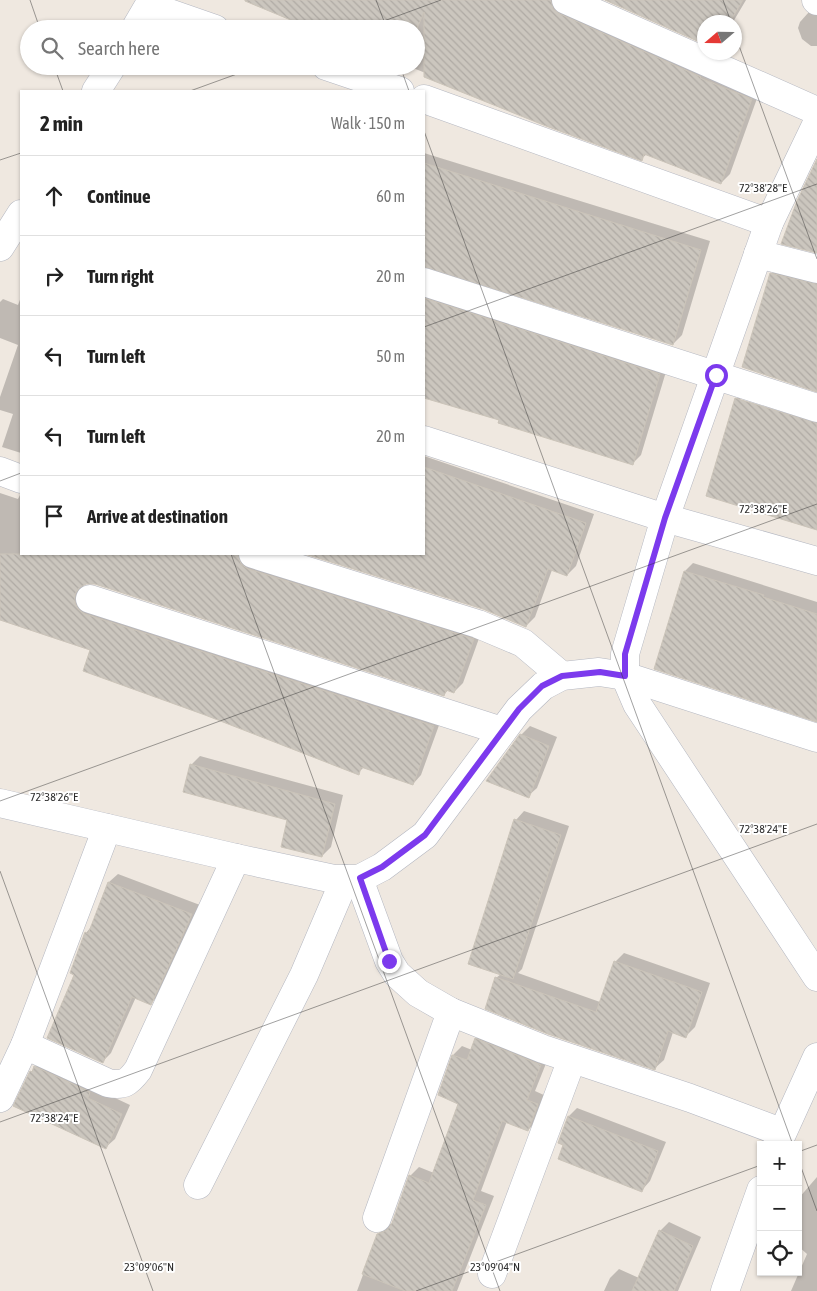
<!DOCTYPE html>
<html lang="en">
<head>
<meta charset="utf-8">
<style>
	body { margin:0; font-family:"Asap Condensed",sans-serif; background:#f2f2f2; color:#222 }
	.controls { position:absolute; right:15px; bottom:15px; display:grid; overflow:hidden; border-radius:0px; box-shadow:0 1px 4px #0004 }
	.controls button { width:45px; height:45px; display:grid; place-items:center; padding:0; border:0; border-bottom:1px solid #e0e0e0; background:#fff; color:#222; font:25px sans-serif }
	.compass { position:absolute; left:697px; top:15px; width:45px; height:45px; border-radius:50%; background:#fff; box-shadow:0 1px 4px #0004; rotate:250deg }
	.stop { position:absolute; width:15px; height:15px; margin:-11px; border:4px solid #7c3aed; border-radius:50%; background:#fff }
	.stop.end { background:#7c3aed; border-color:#fff; box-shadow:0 1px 5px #0008 }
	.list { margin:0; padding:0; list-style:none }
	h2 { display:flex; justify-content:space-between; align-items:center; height:65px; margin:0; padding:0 20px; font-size:21px }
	h2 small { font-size:16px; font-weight:400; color:#767676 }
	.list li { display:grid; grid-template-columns:32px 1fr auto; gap:15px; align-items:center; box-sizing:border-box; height:80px; padding:0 20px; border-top:1px solid #e0e0e0 }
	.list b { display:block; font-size:19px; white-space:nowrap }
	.list em { font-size:16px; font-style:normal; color:#767676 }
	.icon { flex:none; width:28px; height:28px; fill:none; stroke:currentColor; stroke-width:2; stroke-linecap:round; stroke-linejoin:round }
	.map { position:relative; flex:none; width:817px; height:1291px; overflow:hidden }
	.search { position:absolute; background:#fff; box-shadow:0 1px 4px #0004; left:20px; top:20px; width:405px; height:55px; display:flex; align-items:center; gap:12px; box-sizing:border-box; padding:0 18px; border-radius:28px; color:#767676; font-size:19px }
	.panel { position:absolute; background:#fff; box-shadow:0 1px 4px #0004; left:20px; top:90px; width:405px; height:465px; border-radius:0px }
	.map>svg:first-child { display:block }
</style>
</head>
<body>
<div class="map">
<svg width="817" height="1291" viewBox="0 0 817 1291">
	<defs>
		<pattern id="building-back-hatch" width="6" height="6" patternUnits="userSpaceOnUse" patternTransform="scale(1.25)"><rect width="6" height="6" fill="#cbc6be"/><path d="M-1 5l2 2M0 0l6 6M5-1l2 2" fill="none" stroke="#afaaa4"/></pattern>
	</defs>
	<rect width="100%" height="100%" fill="#efe8e0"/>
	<!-- shadow -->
	<g fill="#0003">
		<path d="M278 0H562L760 90 730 174 721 183 647 154 641 159 408 66H416V29Z"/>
		<path d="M608 0H746L733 22H704V43Z"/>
		<path d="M817 3V46H811L802 39 798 28 800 22Z"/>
		<path d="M424 153 710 241 682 335 673 344 429 266H424Z"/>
		<path d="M780 265 817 274V390L771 274Z"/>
		<path d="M424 286 668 365 641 455 632 464 500 420 424 396Z"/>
		<path d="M21 297V453L2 447 13 414 0 410V397L18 345 0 338V302L3 299 18 305Z"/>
		<path d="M745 390 817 413V423L740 398V401L817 426V529L736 399Z"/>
		<path d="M424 456 594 514 576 566 567 575 552 570 535 617 526 626 483 608 309 554H424Z"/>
		<path d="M0 493 18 499 21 493V554H249L482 630 463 683 454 692 448 690 444 695 95 583H86L83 585V593L442 717 421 775 413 784 364 767 358 773 92 650 0 619Z"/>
		<path d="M693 563 817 602V720L685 571Z"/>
		<path d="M530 726 557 737 537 788 528 796 521 735Z"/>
		<path d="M200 756 343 795 331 847 322 856 288 819 191 765Z"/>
		<path d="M524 811 569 826 522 969 518 973 600 1002 615 962 624 953 710 983 695 1027 686 1036 673 1032 664 1060 655 1068 496 978 501 974 516 820Z"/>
		<path d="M118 874 200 905 160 994 151 1003 136 997 111 1053 102 1062 76 974 86 933 91 927 109 882Z"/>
		<path d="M484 1030 549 1056 535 1091 546 1096 537 1121 528 1130 507 1121 481 1191 494 1196 457 1291H357L378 1234 387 1225 393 1223 410 1176 419 1167 434 1173 460 1103 439 1095 453 1055 462 1046 472 1050 476 1039Z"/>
		<path d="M44 1058 96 1089 130 1105 115 1139 106 1147 31 1072Z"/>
		<path d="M577 1108 666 1142 650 1181 642 1190 565 1144 569 1116Z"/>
		<path d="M817 1177V1291H791L807 1254 798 1246V1199Z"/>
		<path d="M669 1222 701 1237 678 1291H604L610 1278 619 1269 639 1278 660 1231Z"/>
	</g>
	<!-- building -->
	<g fill="url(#building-back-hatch)" stroke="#cbc4b9">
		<path d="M245 0H551L553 9 560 14 701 77 700 78 752 99 721 184 644 154 642 161 546 126 424 77V12L416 31V29H305L298 23 245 1Z"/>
		<path d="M605 0H743L730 22H704V44Z"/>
		<path d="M817 159V253L781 244 797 201Z"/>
		<path d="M424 163 701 250 673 345 424 267Z"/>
		<path d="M770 273 817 284V392L742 367Z"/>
		<path d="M424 298 660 374 633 465 498 423 499 420 424 398Z"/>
		<path d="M735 398 817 423V530L706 496Z"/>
		<path d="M424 467 586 523 567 576 548 569 526 627 483 609 305 554H424Z"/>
		<path d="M0 554H238L241 564 248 569 474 639 454 693 446 690 444 696 95 584H86L79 588 75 594V603L79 610 85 614 434 726 413 785 361 767 359 775 205 715 83 671 90 650 0 620Z"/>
		<path d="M684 571 764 595 763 597 817 614V722L654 669Z"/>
		<path d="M520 734 549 746 529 798 486 781Z"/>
		<path d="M190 764 335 804 322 857 281 847 287 820 183 792Z"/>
		<path d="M514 819 561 835 513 979 468 964Z"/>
		<path d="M108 882 192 914 151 1005 132 997 103 1063 47 1038 74 975 70 973 85 932 88 934Z"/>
		<path d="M614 961 702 992 686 1038 668 1031 655 1070 548 1034 485 1009 495 977 596 1012Z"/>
		<path d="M475 1038 541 1065 527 1100 538 1104 528 1131 502 1121 473 1200 486 1205 452 1291H405L362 1274 377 1234 387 1230 392 1223 409 1175 429 1183 458 1104 438 1095 452 1055 467 1060Z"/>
		<path d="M34 1066 90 1092 88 1098 122 1114 106 1149 13 1106 30 1071 32 1072Z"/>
		<path d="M568 1116 658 1151 642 1192 558 1159 563 1145 558 1143Z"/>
		<path d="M659 1230 693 1246 674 1291H632Z"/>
	</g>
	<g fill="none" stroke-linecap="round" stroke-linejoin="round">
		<!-- minor casing -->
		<g stroke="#b4b7c1" stroke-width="29">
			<g id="minor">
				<path d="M566 0 817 111"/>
				<path d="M816 0 817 1"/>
				<path d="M149 6 215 29"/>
				<path d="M135 29 152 0"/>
				<path d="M326 66 400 91"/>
				<path d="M96 91 112 66"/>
				<path d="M424 99 769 223"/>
				<path d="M817 123 769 223 665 518 625 654V676L637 704 817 977"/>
				<path d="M0 247 21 214"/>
				<path d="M758 254 817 269"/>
				<path d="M424 282 817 408"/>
				<path d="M424 440 665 518 817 561"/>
				<path d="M0 471 21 479"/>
				<path d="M253 554 478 624 523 643 562 676"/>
				<path d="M90 599 502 731"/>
				<path d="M0 803 236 858 334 879H359L382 867 425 835 519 709 543 686 562 676 599 672 625 676 817 738"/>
				<path d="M359 879 389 961 397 974 418 993 451 1012 543 1049 690 1098 781 1132"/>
				<path d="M25 1045 108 1083C124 1086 128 1083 138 1070L236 858"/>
				<path d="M0 1098 25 1045 107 828"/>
				<path d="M777 1145 817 1057"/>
				<path d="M198 1185 304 975 345 879"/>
				<path d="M377 1218 451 1012"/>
				<path d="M492 1274 572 1059"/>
				<path d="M725 1291 761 1190"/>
			</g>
		</g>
		<!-- minor -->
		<use href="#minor" stroke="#fff" stroke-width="28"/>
	</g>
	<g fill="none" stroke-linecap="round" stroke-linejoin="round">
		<!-- route -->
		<path stroke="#7c3aed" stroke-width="6" d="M389 961 360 878 382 867 425 835 519 709 542 686 562 676 600 672 625 676V654L665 518 716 375"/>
	</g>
	<!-- ticks -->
	<path fill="none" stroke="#2e2e2e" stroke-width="1" stroke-opacity="0.45" d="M30 0 40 29M376 0 387 29M723 0 731 22M362 29 441 0M734 32 817 259M54 66 63 91M400 66 409 91M190 91 259 66M424 131 793 1145M0 160 21 153M424 327 817 184M0 481 21 473M231 554 500 1291M0 801 817 504M0 871 153 1291M0 1122 817 824M798 1152 817 1145M798 1159 817 1211M416 1291 761 1165"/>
	<g font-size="12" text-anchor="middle" fill="#2e2e2e" stroke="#fff" stroke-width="4" stroke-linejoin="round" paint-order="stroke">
		<text x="763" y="192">72°38'28"E</text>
		<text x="763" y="513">72°38'26"E</text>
		<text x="54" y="801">72°38'26"E</text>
		<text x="763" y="833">72°38'24"E</text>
		<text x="54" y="1122">72°38'24"E</text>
		<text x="149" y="1271">23°09'06"N</text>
		<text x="495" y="1271">23°09'04"N</text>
	</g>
</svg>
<div class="controls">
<button>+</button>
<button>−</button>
<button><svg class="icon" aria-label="locate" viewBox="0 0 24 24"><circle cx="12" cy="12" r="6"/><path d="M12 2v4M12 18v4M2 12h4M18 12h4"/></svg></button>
</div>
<svg class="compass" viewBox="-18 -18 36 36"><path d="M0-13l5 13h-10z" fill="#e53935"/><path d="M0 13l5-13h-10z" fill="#767676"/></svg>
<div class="stop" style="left:716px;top:375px"></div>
<div class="stop end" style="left:389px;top:961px"></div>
<div class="search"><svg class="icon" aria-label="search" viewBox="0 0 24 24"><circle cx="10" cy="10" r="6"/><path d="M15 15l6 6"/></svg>Search here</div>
<section class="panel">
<h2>2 min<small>Walk · 150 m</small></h2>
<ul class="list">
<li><svg class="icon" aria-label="ahead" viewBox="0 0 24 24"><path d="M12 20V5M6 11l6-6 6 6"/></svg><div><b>Continue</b></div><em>60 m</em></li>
<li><svg class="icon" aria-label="right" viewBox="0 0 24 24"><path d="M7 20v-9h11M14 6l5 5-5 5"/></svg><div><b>Turn right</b></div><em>20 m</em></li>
<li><svg class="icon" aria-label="left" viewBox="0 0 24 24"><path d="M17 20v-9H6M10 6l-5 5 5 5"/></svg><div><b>Turn left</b></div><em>50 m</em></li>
<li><svg class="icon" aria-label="left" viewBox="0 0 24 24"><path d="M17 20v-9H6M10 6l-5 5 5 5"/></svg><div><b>Turn left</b></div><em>20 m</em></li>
<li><svg class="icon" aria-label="arrive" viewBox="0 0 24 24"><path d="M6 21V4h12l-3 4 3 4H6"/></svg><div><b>Arrive at destination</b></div></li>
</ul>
</section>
</div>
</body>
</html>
